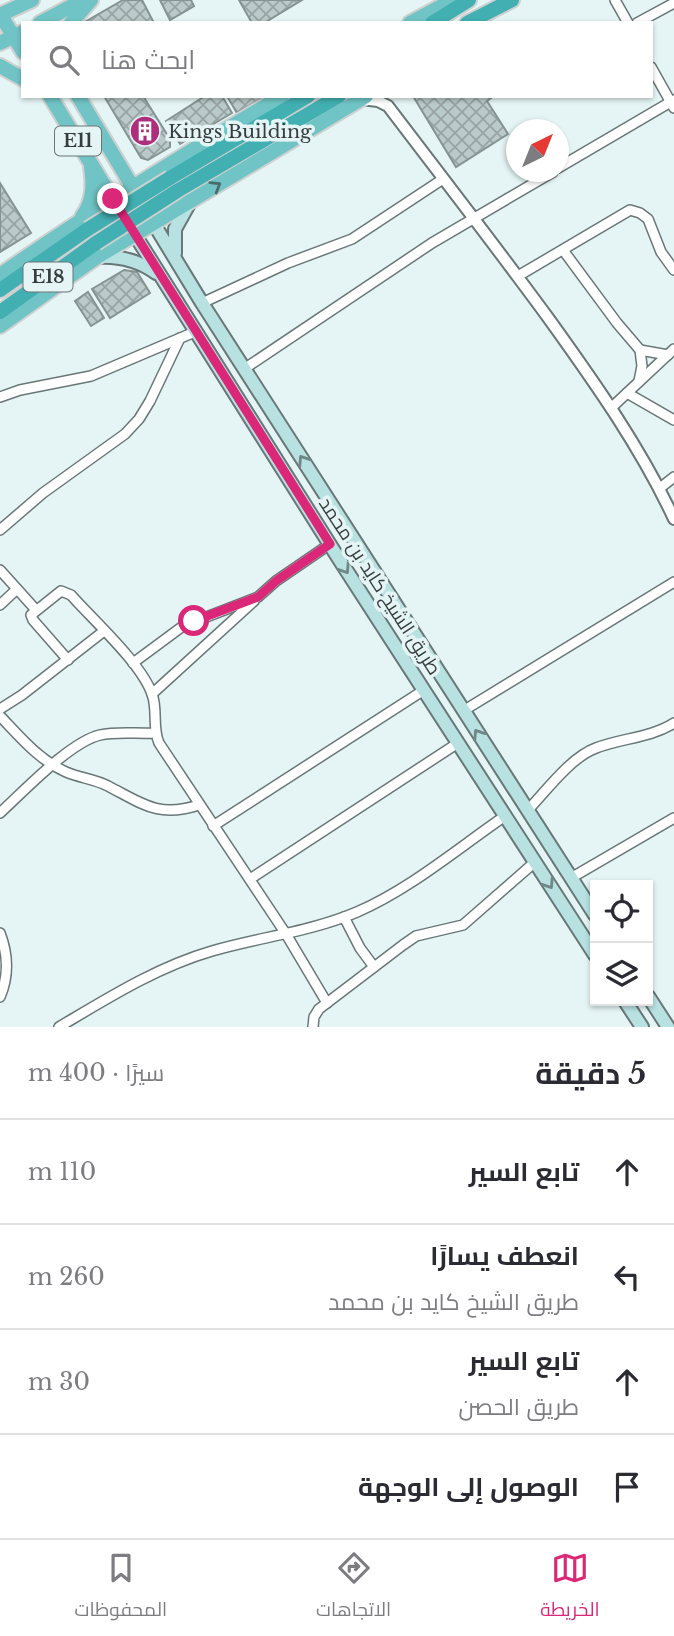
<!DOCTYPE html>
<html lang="ar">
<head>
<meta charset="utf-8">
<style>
	body { margin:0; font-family:"Libre Baskerville",Cairo,serif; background:#f2f2f3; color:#2b2b33; direction:rtl }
	.controls { position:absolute; right:21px; bottom:21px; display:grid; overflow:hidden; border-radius:0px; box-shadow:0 2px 5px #0004 }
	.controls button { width:63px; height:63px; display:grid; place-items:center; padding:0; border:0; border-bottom:2px solid #e1e1e2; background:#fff; color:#2b2b33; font:35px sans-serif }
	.compass { position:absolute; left:506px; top:119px; width:63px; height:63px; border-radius:50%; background:#fff; box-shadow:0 2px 5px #0004; rotate:43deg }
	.stop { position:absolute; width:21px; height:21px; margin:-16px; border:5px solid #db2777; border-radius:50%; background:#fff }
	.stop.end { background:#db2777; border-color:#fff; box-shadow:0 2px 7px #0008 }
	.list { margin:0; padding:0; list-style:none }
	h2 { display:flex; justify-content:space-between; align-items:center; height:91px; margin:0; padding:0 28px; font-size:30px }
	h2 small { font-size:23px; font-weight:400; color:#7c7c81 }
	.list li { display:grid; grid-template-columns:46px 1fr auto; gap:21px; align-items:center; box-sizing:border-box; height:105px; padding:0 28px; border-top:2px solid #e1e1e2 }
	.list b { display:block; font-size:26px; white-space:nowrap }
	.list p { margin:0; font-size:23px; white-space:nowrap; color:#7c7c81 }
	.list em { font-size:23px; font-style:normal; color:#7c7c81 }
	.icon { flex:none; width:38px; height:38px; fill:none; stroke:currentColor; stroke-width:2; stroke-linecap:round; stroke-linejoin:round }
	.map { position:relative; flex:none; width:674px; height:1027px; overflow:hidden; direction:ltr }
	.search { position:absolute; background:#fff; box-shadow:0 2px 5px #0004; left:21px; right:21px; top:21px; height:77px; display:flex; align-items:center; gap:18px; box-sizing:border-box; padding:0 24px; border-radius:0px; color:#7c7c81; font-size:26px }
	.sheet { height:511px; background:#fff }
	nav { display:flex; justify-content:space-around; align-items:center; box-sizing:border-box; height:98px; border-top:2px solid #e1e1e2; background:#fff; font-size:19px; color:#7c7c81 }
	nav a { display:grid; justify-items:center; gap:4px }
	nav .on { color:#db2777 }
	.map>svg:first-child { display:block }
</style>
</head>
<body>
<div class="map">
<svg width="674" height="1027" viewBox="0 0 674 1027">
	<defs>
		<pattern id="building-cross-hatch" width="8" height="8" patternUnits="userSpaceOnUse" patternTransform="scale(1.75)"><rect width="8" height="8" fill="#bac9c9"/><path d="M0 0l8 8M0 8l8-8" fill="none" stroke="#98a4a4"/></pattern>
	</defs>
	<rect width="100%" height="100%" fill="#e5f5f5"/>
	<!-- building -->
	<g fill="url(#building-cross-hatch)" stroke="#859393" stroke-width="2">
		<path d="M123 0H142L154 23H83Z"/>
		<path d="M160 0H191L194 6 170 20Z"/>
		<path d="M239 0H302L264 23H252Z"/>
		<path d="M104 96H143L170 139V147L148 160 141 158Z"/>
		<path d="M205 96H222L232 113 180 144 166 121Z"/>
		<path d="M227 96H265L237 113Z"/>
		<path d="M413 96H494L487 101 508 134 456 167Z"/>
		<path d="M0 183 31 233 0 252Z"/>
		<path d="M124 270 137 272 150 293 110 318 92 289Z"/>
		<path d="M88 292 104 318 91 326 75 301Z"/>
	</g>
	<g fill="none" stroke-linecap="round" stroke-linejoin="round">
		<!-- minor casing -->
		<g stroke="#697777" stroke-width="12">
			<g id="minor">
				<path d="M615 0 628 23"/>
				<path d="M637 23 674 3"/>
				<path d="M651 67 674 108"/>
				<path d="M558 168 674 100"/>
				<path d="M563 250 617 323 640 350 642 366 639 381"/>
				<path d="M518 276 630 210 640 213 648 219 661 252 674 270"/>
				<path d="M202 303 288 263 352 239 443 179"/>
				<path d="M640 350 668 355"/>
				<path d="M244 369 432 243 553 172"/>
				<path d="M627 393 674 420"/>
				<path d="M0 397 20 390 91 376 197 331"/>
				<path d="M611 408 674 349"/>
				<path d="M660 488 674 477"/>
				<path d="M0 530 43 493 125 434 139 419 150 401 180 338"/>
				<path d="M0 570 36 610"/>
				<path d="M0 605 17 589"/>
				<path d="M68 660 33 620 31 615 61 591 71 595C94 621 141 663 152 694 158 710 152 727 159 743L286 934 327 1003"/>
				<path d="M133 663 183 626 258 597 276 581 330 544"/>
				<path d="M152 694 254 601"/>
				<path d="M0 709 22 695 104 631"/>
				<path d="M463 711 674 582"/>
				<path d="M0 716C20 737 39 760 66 772 80 778 95 779 108 786 143 804 158 818 199 805"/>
				<path d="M528 810C546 791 571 757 596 748 622 738 650 738 674 723"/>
				<path d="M0 813C24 791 70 742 100 735 117 731 137 734 155 733"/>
				<path d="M213 826 424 690"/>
				<path d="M571 878 674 818"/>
				<path d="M250 879 458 743"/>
				<path d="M344 917 360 948 374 967"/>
				<path d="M0 933C8 954 9 976 0 997"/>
				<path d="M59 1027C108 998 157 967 212 951 260 937 310 932 357 912 410 889 457 849 505 816"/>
				<path d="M313 1027 314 1017 319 1009 403 945 416 936 463 925 535 862"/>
			</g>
		</g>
		<!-- tertiary casing -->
		<g stroke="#697777" stroke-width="14">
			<path id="tertiary" d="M361 99 378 101 388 106C442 177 497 248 549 319 595 383 641 448 674 519"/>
		</g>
		<!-- secondary casing -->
		<g stroke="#697777" stroke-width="16">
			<g id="secondary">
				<path d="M154 224 202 303 595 915"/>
				<path d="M135 235 339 559 595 955"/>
				<path d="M175 253V229L190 202"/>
				<path d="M98 257C119 256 138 260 156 273"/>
				<path d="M648 996 668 1027"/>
				<path d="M625 1001 642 1027"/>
			</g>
		</g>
		<!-- primary casing -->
		<g stroke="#cfd0d0" stroke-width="18">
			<g id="primary">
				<path d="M0 14 23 52"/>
				<path d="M0 15 32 0"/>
				<path d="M40 23 83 0"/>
				<path d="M71 23 91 0"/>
				<path d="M410 23 453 0"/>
				<path d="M0 43 23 32"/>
				<path d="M0 66 23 79"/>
				<path d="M50 96 133 233"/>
				<path d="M78 96 153 221"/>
				<path d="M82 217C93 202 94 186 91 167"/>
				<path d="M0 275C92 211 186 153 282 96"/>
				<path d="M0 326 97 257 366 96"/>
			</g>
		</g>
		<!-- trunk casing -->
		<g stroke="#cfd0d0" stroke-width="18">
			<g id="trunk">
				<path d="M432 23 469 0"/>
				<path d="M467 23 512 0"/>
				<path d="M170 178 308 96"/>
				<path d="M177 191 339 96"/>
				<path d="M0 290 88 229"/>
				<path d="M0 312 96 243"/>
			</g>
		</g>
		<!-- minor -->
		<use href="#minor" stroke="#fff" stroke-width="9"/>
		<!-- tertiary -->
		<use href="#tertiary" stroke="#fff" stroke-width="10"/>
		<!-- secondary -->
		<use href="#secondary" stroke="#b8e1e2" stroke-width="12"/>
		<!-- primary -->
		<use href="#primary" stroke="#71c4c5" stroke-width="14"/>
		<!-- trunk -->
		<use href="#trunk" stroke="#42b0b2" stroke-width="14"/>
		<!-- trunk-bridge casing -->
		<g stroke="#cfd0d0" stroke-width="18" stroke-linecap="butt">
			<g id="trunk-bridge">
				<path d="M88 229 170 178"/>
				<path d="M96 243 177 191"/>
			</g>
		</g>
		<!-- trunk-bridge -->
		<use href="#trunk-bridge" stroke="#42b0b2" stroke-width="14"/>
	</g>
	<!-- one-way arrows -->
	<defs><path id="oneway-chevron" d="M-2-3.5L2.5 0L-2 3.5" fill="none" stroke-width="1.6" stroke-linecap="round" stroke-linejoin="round" transform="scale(1.75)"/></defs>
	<use stroke="#4b6c6d" href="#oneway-chevron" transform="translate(216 186) rotate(-31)"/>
	<g stroke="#718787">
		<use href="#oneway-chevron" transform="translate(303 460) rotate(-123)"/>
		<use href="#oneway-chevron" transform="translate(345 569) rotate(57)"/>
		<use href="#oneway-chevron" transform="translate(478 734) rotate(-123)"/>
		<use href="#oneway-chevron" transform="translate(549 884) rotate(57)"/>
	</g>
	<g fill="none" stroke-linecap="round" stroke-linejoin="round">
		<!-- route -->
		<path stroke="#db2777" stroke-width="9" d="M113 199 330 544 276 581 258 597 194 621"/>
	</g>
	<!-- icons -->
	<defs>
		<g id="building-disc" transform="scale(1.575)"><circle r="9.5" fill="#ac2e7d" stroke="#e5f5f5"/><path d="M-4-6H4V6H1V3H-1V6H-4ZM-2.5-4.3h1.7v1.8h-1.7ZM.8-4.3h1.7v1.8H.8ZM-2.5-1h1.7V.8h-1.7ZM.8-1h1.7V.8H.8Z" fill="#fff"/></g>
	</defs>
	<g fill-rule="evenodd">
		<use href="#building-disc" x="145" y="131"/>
	</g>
	<g text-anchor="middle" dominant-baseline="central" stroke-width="7" stroke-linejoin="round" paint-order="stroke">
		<!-- shield labels -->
		<g fill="#e5f5f5" stroke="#6b7474" stroke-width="2">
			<rect x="55" y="126.5" width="46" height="29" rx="5"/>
			<rect x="23.5" y="262.5" width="49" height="29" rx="5"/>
		</g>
		<g font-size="18" font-weight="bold" fill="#373d3d">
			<text x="78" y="141">E11</text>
			<text x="48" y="277">E18</text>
		</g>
		<!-- poi labels -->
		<g font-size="19" fill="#373d3d" stroke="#e5f5f5" text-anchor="start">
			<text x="168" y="131">Kings Building</text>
		</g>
		<!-- street labels -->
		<g font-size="19" fill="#373d3d" stroke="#e5f5f5">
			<text transform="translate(380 586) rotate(57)">طريق الشيخ كايد بن محمد</text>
		</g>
	</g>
</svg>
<div class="controls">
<button><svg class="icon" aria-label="locate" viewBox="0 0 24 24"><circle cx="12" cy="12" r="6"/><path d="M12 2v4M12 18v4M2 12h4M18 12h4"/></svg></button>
<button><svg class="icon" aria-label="layers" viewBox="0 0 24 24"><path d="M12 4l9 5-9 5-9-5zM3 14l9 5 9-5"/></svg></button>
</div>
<svg class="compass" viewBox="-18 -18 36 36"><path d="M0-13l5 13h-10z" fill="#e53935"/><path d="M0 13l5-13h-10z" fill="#7c7c81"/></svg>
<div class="stop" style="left:194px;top:621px"></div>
<div class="stop end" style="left:113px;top:199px"></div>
<div class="search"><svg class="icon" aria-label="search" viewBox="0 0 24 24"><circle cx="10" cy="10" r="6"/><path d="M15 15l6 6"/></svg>ابحث هنا</div>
</div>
<section class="sheet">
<h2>5 دقيقة<small>سيرًا · 400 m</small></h2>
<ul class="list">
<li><svg class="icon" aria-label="ahead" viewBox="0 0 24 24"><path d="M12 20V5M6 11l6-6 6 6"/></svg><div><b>تابع السير</b></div><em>110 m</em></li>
<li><svg class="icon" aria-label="left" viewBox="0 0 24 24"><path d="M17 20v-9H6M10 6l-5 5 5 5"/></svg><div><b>انعطف يسارًا</b><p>طريق الشيخ كايد بن محمد</p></div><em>260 m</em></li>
<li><svg class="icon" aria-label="ahead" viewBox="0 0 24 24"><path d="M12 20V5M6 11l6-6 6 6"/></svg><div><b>تابع السير</b><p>طريق الحصن</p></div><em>30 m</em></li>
<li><svg class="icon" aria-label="arrive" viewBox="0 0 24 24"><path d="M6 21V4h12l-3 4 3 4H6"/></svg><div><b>الوصول إلى الوجهة</b></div></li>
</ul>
</section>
<nav>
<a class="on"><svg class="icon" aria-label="map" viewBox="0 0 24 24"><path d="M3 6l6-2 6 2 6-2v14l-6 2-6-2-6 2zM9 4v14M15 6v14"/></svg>الخريطة</a>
<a><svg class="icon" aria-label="directions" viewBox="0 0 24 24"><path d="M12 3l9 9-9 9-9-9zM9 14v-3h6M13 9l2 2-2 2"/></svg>الاتجاهات</a>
<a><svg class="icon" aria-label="saved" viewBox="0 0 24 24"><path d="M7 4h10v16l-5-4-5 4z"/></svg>المحفوظات</a>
</nav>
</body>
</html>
